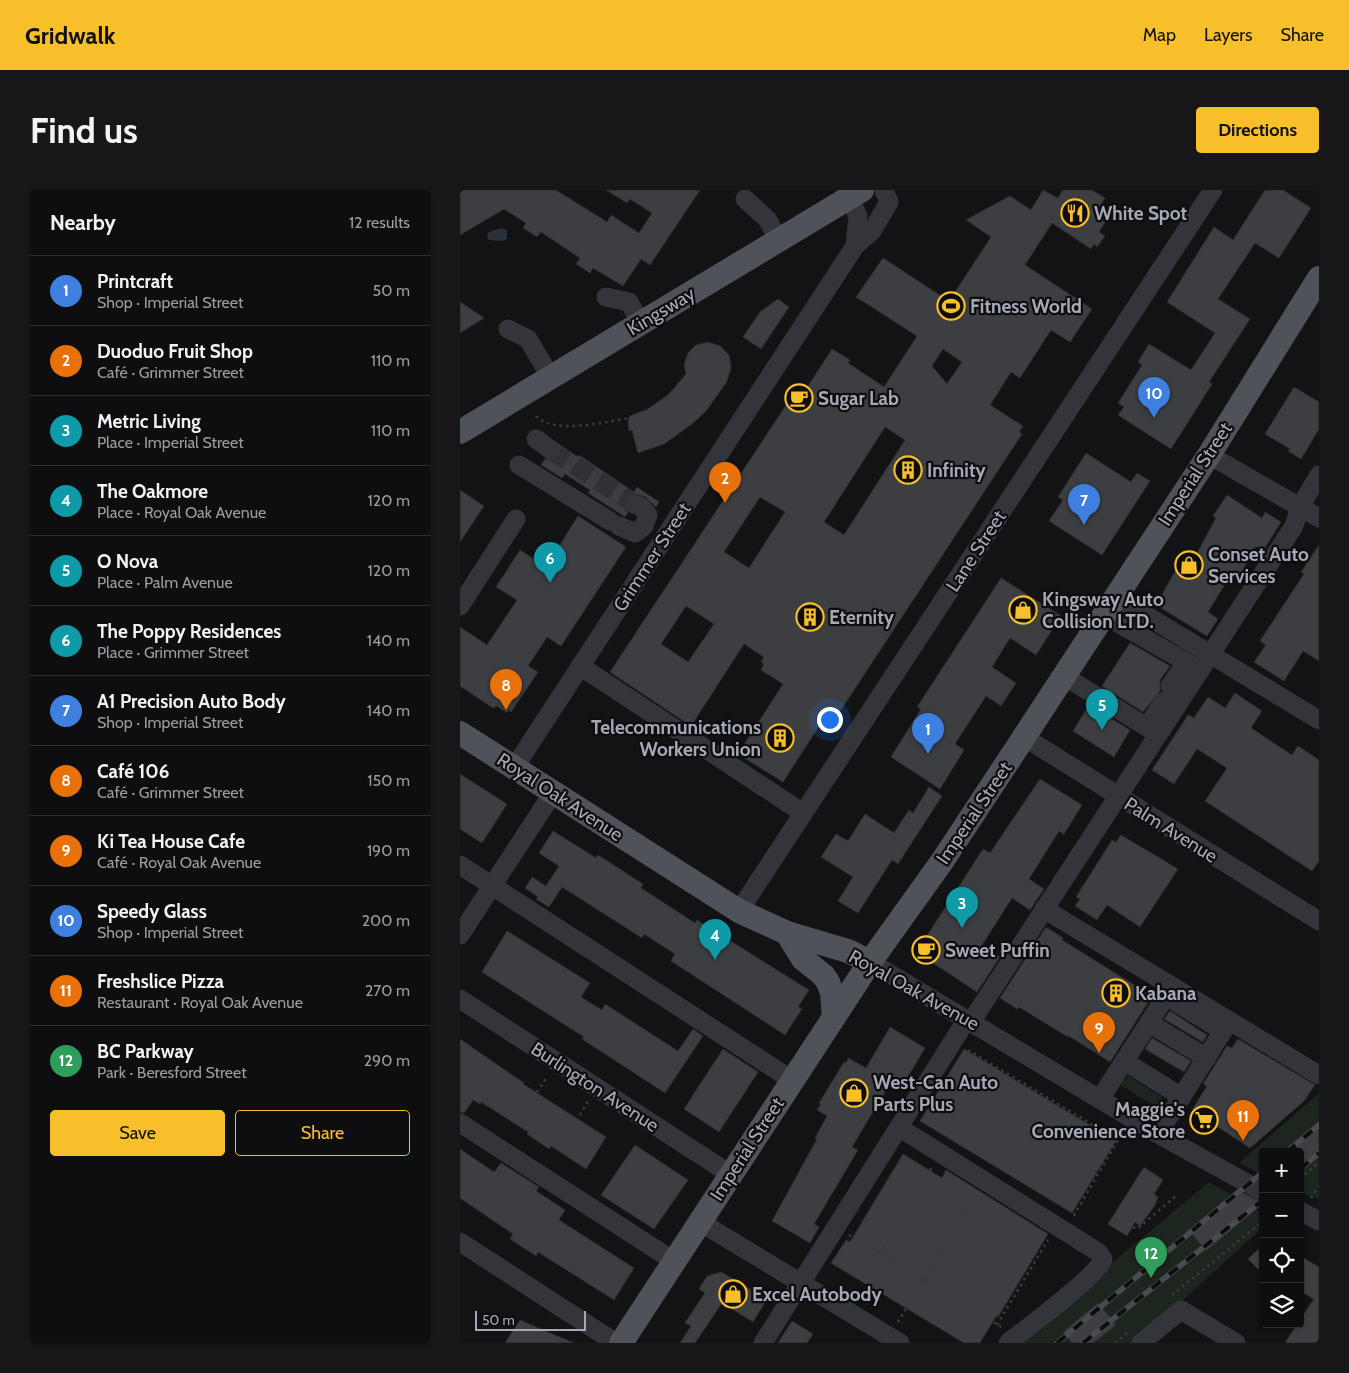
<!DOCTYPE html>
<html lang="en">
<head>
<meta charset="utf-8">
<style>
	body { margin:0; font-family:Cabin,sans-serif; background:#171719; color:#f1f3f6 }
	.controls { position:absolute; right:15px; bottom:15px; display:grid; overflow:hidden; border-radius:5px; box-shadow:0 1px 4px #0004 }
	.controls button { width:45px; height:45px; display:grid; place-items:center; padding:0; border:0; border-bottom:1px solid #2e2e30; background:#0e0e10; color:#f1f3f6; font:25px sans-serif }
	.scale { position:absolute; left:15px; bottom:12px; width:111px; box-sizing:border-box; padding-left:5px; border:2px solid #a5a9b6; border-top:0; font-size:14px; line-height:18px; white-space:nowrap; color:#a5a9b6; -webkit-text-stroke:4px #0e0e10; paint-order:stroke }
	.you { position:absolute; left:369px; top:529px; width:18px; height:18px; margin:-12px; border:4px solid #fff; border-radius:50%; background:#1a73e8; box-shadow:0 0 0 8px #1a73e833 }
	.badge { display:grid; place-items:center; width:32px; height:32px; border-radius:50%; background:#f7bf2a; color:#fff; font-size:16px; font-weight:700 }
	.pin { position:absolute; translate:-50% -41px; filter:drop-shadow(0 1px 2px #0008) }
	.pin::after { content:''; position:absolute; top:26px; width:18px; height:15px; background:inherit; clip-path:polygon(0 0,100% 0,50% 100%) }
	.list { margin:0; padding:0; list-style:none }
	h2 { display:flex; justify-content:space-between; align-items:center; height:65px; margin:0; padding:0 20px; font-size:21px }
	h2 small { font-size:16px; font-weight:400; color:#9b9c9f }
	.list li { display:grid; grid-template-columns:32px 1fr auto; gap:15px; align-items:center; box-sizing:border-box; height:70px; padding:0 20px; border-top:1px solid #2e2e30 }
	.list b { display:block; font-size:19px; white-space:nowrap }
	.list p { margin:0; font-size:16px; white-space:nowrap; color:#9b9c9f }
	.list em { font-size:16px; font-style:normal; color:#9b9c9f }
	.actions { display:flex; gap:10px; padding:15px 20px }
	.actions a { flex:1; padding:11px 0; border:1px solid #f7bf2a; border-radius:5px; text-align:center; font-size:18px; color:#f7bf2a }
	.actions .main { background:#f7bf2a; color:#111 }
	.icon { flex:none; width:28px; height:28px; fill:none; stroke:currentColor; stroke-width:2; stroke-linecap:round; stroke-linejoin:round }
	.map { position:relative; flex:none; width:859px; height:1153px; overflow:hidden; border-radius:5px }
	header { display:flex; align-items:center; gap:30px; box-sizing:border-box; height:70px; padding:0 25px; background:#f7bf2a; color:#111 }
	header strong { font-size:24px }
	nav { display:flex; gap:28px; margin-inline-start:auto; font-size:18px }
	.intro { display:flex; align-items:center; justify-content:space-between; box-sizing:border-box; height:120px; padding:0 30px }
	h1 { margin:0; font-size:35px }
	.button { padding:12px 22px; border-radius:5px; background:#f7bf2a; color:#111; font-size:18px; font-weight:700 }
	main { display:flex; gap:30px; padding:0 30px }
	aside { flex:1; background:#0e0e10; border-radius:5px; box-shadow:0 1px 4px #0004 }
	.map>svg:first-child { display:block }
</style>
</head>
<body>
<header>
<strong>Gridwalk</strong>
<nav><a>Map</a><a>Layers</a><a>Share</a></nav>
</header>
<div class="intro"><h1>Find us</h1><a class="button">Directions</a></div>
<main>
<aside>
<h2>Nearby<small>12 results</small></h2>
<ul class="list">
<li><span class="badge" style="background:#3f7fe0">1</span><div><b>Printcraft</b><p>Shop · Imperial Street</p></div><em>50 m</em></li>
<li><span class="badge" style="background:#e8710a">2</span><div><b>Duoduo Fruit Shop</b><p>Café · Grimmer Street</p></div><em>110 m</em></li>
<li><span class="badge" style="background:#0f9aa8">3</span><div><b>Metric Living</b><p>Place · Imperial Street</p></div><em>110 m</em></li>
<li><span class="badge" style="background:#0f9aa8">4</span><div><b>The Oakmore</b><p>Place · Royal Oak Avenue</p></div><em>120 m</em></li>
<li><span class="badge" style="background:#0f9aa8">5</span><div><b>O Nova</b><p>Place · Palm Avenue</p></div><em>120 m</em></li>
<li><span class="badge" style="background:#0f9aa8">6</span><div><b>The Poppy Residences</b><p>Place · Grimmer Street</p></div><em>140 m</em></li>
<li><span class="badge" style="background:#3f7fe0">7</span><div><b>A1 Precision Auto Body</b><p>Shop · Imperial Street</p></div><em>140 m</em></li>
<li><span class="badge" style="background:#e8710a">8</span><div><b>Café 106</b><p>Café · Grimmer Street</p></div><em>150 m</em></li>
<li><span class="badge" style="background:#e8710a">9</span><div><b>Ki Tea House Cafe</b><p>Café · Royal Oak Avenue</p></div><em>190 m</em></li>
<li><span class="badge" style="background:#3f7fe0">10</span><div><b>Speedy Glass</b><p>Shop · Imperial Street</p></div><em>200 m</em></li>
<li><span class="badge" style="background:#e8710a">11</span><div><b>Freshslice Pizza</b><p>Restaurant · Royal Oak Avenue</p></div><em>270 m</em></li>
<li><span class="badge" style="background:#2e9e5b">12</span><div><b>BC Parkway</b><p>Park · Beresford Street</p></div><em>290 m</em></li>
</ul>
<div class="actions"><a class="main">Save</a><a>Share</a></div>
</aside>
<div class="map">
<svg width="859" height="1153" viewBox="0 0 859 1153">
	<rect width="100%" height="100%" fill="#131315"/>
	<!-- green -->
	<g fill="#1d251f">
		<path d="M668 886 702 907 698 918 660 895Z"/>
		<path d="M859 903V1009L840 1003V962H803V985L779 973Z"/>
		<path d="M749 992 803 1023V1037L724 1109 670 1153H556Z"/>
	</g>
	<!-- water -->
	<path fill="#293139" d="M41 38 47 40V49L42 51 28 50 27 45 29 42Z"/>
	<!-- building -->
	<g fill="#3d3e42" stroke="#2e2d31" fill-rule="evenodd">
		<path d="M0 0H96L147 32 151 25 179 43 192 23 170 9 167 13 146 0H240L190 75 181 69 163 96 133 78 130 83 116 74 120 68 81 42 77 47 63 38 66 33 44 19 0 45Z"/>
		<path d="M583 0 598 8 603 0H632L645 8 634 25 645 32 639 42 645 46 637 57 634 54 631 59 592 33 565 75 632 119 610 152 591 140 560 188 551 182 530 215 563 236 559 242 562 244 379 523 374 519 370 525 367 524 323 592 278 564 323 494 301 480 304 474 301 472 304 467 284 454 231 536 150 482 340 194 346 199 372 159 390 170 388 173 424 197 457 146 396 107 423 68 484 108 488 102 493 105 531 47 506 30 550 6 571 20ZM483 159 502 172 487 194 472 176ZM425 237 445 250 384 345 364 332ZM300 307 325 322 289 378 264 362ZM226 416 254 434 228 472 201 454Z"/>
		<path d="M805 0H823L851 18 819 68 795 53 758 109 790 129 749 192 752 194 711 259 658 225 664 217 658 213 682 175 678 172 689 154 731 180 755 143 707 112 754 37 773 50Z"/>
		<path d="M318 109 329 117 301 159 283 147 300 122Z"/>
		<path d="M0 112 24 128 0 143Z"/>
		<path d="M248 152 260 156 269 165 271 178 266 193 246 221 232 234 204 254 178 263 172 240 169 241 168 230 170 226 188 219 209 204 226 184 224 175 228 163 236 155Z"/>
		<path d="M834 197 859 212V239L841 269 828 261 830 259 805 244Z"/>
		<path d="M101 256 118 267 119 265 174 302 177 297 199 312 196 317 186 307 172 303 164 310 163 316 168 323 165 327 162 325 128 303 130 300 105 284 102 288 81 275 85 269 95 270 100 267Z"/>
		<path d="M626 263 671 292 677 283 690 291 642 365 589 331 603 310 598 307Z"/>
		<path d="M0 300 24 316 0 352Z"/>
		<path d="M767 305 802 328 805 322 821 332 803 361 796 356 780 385 773 381 748 422 758 429 747 446 696 415 721 371 728 363 735 367 756 328 753 326Z"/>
		<path d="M118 326 166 357 101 456 87 447 68 476 78 482 51 522 49 520 47 523 37 516 33 518 0 496V437L27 455 57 410 36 397 60 360 86 377Z"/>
		<path d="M859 355V471L843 461 824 491 794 472 806 455 800 451 844 384 841 382Z"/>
		<path d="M541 388 601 426 576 465 550 448 532 477 556 493 541 516 526 506 495 554 504 560 480 599 431 567 461 519 457 517Z"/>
		<path d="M670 453 710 476 700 490V501L683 522 642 496Z"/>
		<path d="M775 503 802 521 791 538 832 565 838 556 859 570V671L852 681 745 611 767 578 737 559 714 594 692 580 728 525 734 528 748 507 765 518Z"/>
		<path d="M629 515 670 540 654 567 613 541Z"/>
		<path d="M0 584 47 614 22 653 0 639Z"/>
		<path d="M580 589 622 615 604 644 599 641 569 689 584 699 570 720 552 708 522 755 540 767 517 802 464 767 461 755 523 659 530 663Z"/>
		<path d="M469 597 482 606 438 674 432 670 398 723 378 711 393 687 361 667 376 644 388 651 405 624 434 643 449 620 453 623Z"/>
		<path d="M93 641 136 668 138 665 183 694 181 698 235 733 237 730 349 800 338 817 342 819 325 845 211 771 215 764 184 744 182 748 102 697 89 717 76 709 78 707 65 698 72 687 86 696 99 676 79 663Z"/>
		<path d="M661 645 718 679 680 737 647 715 637 730 615 716 620 709 616 707 652 650 656 652Z"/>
		<path d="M586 737 603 748 602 750 692 806 650 872 609 846 608 847 559 817 557 819 540 808Z"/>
		<path d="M47 741 130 793 121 807 142 820 145 814 218 861 233 839 243 846 205 903 122 849 124 847 22 782Z"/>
		<path d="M710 821 747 845 743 852 704 829Z"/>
		<path d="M430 837 465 858 444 893 434 887 392 957 398 960 354 1034 359 1037 350 1053 312 1031 357 949 355 948 367 926 357 920 361 914 359 913 384 872 386 873 388 868 406 878Z"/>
		<path d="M692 848 731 871 724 882 685 859Z"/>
		<path d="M0 849 64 893 63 894 146 947 126 979 91 956 89 959 67 944 68 942 21 912 20 914 13 910 4 923 0 922Z"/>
		<path d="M778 849 855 895 844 911 790 958 732 920 747 896 743 894 767 856 772 858Z"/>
		<path d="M263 859 298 882 259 942 224 919Z"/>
		<path d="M504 859 656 951 612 1023 460 931Z"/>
		<path d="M859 931V967L840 982V962H822Z"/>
		<path d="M175 955 228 990 194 1039 141 1005Z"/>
		<path d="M0 959 34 982 41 973 79 997 76 1001 105 1020 99 1030 174 1078 154 1110 78 1062 76 1066 50 1049 53 1044 0 1008Z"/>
		<path d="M443 964 482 988 486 980 588 1044 538 1127 536 1126 520 1153H504L371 1073 386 1050 390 1052Z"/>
		<path d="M684 977 703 990 694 1004 698 1007 695 1015 680 1036 675 1032 667 1046 648 1034Z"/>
		<path d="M777 1000 803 1013 746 1061 729 1040Z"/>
		<path d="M803 1055V1084L788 1069Z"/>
		<path d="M840 1066 859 1077V1149L856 1153H825L837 1134H840V1129L854 1109 840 1101Z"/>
		<path d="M261 1082 307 1109 293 1132 262 1113 235 1153H220L231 1136 225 1133 245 1103 239 1099 247 1086Z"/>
		<path d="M638 1113 656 1135 633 1153H612L603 1142Z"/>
		<path d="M60 1130 114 1153H45Z"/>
		<path d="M332 1131 353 1144 347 1153H318Z"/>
	</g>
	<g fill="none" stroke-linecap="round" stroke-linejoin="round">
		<!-- minor-tunnel -->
		<path stroke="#303135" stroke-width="19" stroke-dasharray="19 9" stroke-linecap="butt" d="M91 260 174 314"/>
		<!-- path -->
		<g stroke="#3a3c41" stroke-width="2.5" stroke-dasharray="2.5 4" stroke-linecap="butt">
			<path d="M76 226C94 245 145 232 169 228"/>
			<path d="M508 860 658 950 613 1027"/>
			<path d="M77 902 87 887"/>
			<path d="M120 925 128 911"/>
			<path d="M840 989 859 972"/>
			<path d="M851 1008 859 996"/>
			<path d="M673 1037 677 1039 717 1005"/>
			<path d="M389 1045 543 1138"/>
			<path d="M420 1064 472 977"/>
			<path d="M712 1105 803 1031"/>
			<path d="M438 1132 515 1005"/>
			<path d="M537 1135 588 1050"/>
			<path d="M655 1153 667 1143"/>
		</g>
		<!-- minor -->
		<g stroke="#34353a" stroke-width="19">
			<path d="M389 8 398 26 395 56"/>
			<path d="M285 9 307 29 319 50"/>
			<path d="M146 107 169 112 181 133"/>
			<path d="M48 139 68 149 91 188"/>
			<path d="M76 249 91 260"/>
			<path d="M749 265 859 328"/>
			<path d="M59 275 150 331"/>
			<path d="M159 336 175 343 184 336 188 325 182 317 174 314"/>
			<path d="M656 407 859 530"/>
			<path d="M0 416 56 329"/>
			<path d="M644 425 740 480"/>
			<path d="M120 476 343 623"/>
			<path d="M604 486 698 544"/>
			<path d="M724 505 710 496 726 472"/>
			<path d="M687 537 704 511 715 518"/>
			<path d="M564 547 859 731"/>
			<path d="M54 578 395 56 412 41 429 12 424 0"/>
			<path d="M0 675 332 890"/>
			<path d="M584 719 859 885"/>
			<path d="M279 721 753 0"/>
			<path d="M0 745 93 603"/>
			<path d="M410 772 698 944 803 1002"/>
			<path d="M0 809 270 984"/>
			<path d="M511 832 834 336 840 317 859 285"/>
			<path d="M689 833 747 868"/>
			<path d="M664 871 722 907"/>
			<path d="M640 909 706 806 763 841 698 944"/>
			<path d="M0 933 214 1071"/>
			<path d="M440 938 638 1062 643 1069C638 1086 565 1139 548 1153"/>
			<path d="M840 1021 859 1031"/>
			<path d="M240 1032 440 1153"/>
			<path d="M0 1052 156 1153"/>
			<path d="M303 1153 507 829"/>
			<path d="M681 1153 721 1120 776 1153"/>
		</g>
		<!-- major -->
		<g stroke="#505259" stroke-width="24">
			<path d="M0 242 402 0"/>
			<path d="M0 543 279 721 327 743 388 761 410 772"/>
			<path d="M327 743 343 769 363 785 368 792 372 803 374 827"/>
			<path d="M161 1153 410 772 483 670 564 547 749 265 859 88"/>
		</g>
		<!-- rail casing -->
		<g stroke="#494b51" stroke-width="5.5">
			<g id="rail">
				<path d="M827 962 859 935"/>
				<path d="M840 979 859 963"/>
				<path d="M597 1153 803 982"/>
				<path d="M623 1153 803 1010"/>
			</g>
		</g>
		<!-- rail -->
		<use href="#rail" stroke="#0e0e10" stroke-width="4" stroke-dasharray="11" stroke-linecap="butt"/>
	</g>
	<!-- icons -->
	<defs>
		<g id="restaurant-ring" transform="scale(1.4375)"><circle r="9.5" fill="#0e0e10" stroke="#f7bf2a" stroke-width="1.5"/><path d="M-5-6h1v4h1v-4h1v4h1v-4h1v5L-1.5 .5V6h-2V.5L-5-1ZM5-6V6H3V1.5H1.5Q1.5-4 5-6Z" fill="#f7bf2a"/></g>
		<g id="stadium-ring" transform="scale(1.4375)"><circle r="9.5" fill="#0e0e10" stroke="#f7bf2a" stroke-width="1.5"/><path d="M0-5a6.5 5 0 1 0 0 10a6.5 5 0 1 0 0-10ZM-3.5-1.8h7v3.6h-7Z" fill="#f7bf2a"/></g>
		<g id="cafe-ring" transform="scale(1.4375)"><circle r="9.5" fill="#0e0e10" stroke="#f7bf2a" stroke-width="1.5"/><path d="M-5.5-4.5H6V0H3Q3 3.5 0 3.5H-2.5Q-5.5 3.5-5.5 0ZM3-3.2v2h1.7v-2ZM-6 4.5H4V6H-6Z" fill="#f7bf2a"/></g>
		<g id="building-ring" transform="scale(1.4375)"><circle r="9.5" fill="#0e0e10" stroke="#f7bf2a" stroke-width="1.5"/><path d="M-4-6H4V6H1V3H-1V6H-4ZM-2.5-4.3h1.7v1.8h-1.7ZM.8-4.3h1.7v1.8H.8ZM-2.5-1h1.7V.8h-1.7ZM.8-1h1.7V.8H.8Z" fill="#f7bf2a"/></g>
		<g id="shop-ring" transform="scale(1.4375)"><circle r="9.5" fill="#0e0e10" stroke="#f7bf2a" stroke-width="1.5"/><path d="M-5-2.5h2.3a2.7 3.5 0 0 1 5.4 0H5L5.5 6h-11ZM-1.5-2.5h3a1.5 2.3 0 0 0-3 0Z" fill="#f7bf2a"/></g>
		<g id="supermarket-ring" transform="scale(1.4375)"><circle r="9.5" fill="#0e0e10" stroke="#f7bf2a" stroke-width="1.5"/><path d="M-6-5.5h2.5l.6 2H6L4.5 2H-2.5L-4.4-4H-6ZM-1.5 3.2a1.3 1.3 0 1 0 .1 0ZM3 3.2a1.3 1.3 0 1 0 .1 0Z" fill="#f7bf2a"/></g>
	</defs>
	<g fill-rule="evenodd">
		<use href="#restaurant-ring" x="615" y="23"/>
		<use href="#stadium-ring" x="491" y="116"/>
		<use href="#cafe-ring" x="339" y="208"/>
		<use href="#building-ring" x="448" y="280"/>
		<use href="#shop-ring" x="729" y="375"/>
		<use href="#shop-ring" x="563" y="420"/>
		<use href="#building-ring" x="350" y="427"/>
		<use href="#building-ring" x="320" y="548"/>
		<use href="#cafe-ring" x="466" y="760"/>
		<use href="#building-ring" x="656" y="803"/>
		<use href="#shop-ring" x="394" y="903"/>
		<use href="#supermarket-ring" x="744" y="930"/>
		<use href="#shop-ring" x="273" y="1104"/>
	</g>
	<g text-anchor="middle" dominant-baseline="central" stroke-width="4.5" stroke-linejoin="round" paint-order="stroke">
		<!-- poi labels -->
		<g font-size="19" font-weight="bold" fill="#a5a9b6" stroke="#0e0e10" text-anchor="start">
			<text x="634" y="23">White Spot</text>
			<text x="510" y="116">Fitness World</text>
			<text x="358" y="208">Sugar Lab</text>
			<text x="467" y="280">Infinity</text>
			<text x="748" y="364">Conset Auto<tspan x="748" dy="22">Services</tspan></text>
			<text x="582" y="409">Kingsway Auto<tspan x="582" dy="22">Collision LTD.</tspan></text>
			<text x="369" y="427">Eternity</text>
			<text x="301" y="537" text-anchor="end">Telecommunications<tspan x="301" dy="22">Workers Union</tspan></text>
			<text x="485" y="760">Sweet Puffin</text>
			<text x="675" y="803">Kabana</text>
			<text x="413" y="892">West-Can Auto<tspan x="413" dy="22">Parts Plus</tspan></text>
			<text x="725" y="919" text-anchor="end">Maggie's<tspan x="725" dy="22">Convenience Store</tspan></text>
			<text x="292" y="1104">Excel Autobody</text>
		</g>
		<!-- street labels -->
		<g font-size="19" fill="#a5a9b6" stroke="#0e0e10">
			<text transform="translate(201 121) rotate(-31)">Kingsway</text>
			<text transform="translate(735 284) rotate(-57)">Imperial Street</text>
			<text transform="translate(516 361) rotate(-57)">Lane Street</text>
			<text transform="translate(192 367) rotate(-57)">Grimmer Street</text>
			<text transform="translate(100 607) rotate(33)">Royal Oak Avenue</text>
			<text transform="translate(514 623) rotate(-56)">Imperial Street</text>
			<text transform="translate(711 640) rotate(32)">Palm Avenue</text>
			<text transform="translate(454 800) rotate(29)">Royal Oak Avenue</text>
			<text transform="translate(135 897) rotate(33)">Burlington Avenue</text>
			<text transform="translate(287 959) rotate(-57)">Imperial Street</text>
		</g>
	</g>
</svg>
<div class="controls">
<button>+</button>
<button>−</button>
<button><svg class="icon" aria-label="locate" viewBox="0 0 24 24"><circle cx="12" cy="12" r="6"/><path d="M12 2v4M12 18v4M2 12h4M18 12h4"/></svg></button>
<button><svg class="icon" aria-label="layers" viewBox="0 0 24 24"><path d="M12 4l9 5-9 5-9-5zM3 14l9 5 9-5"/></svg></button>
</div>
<div class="scale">50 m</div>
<div class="you"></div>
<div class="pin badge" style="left:468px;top:564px;background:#3f7fe0">1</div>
<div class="pin badge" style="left:265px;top:313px;background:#e8710a">2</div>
<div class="pin badge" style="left:502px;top:738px;background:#0f9aa8">3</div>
<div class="pin badge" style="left:255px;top:770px;background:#0f9aa8">4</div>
<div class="pin badge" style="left:642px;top:540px;background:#0f9aa8">5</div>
<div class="pin badge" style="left:90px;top:393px;background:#0f9aa8">6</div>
<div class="pin badge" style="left:624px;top:335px;background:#3f7fe0">7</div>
<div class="pin badge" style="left:46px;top:520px;background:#e8710a">8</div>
<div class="pin badge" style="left:639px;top:863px;background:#e8710a">9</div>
<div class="pin badge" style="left:694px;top:228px;background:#3f7fe0">10</div>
<div class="pin badge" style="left:783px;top:951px;background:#e8710a">11</div>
<div class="pin badge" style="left:691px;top:1088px;background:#2e9e5b">12</div>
</div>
</main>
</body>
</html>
